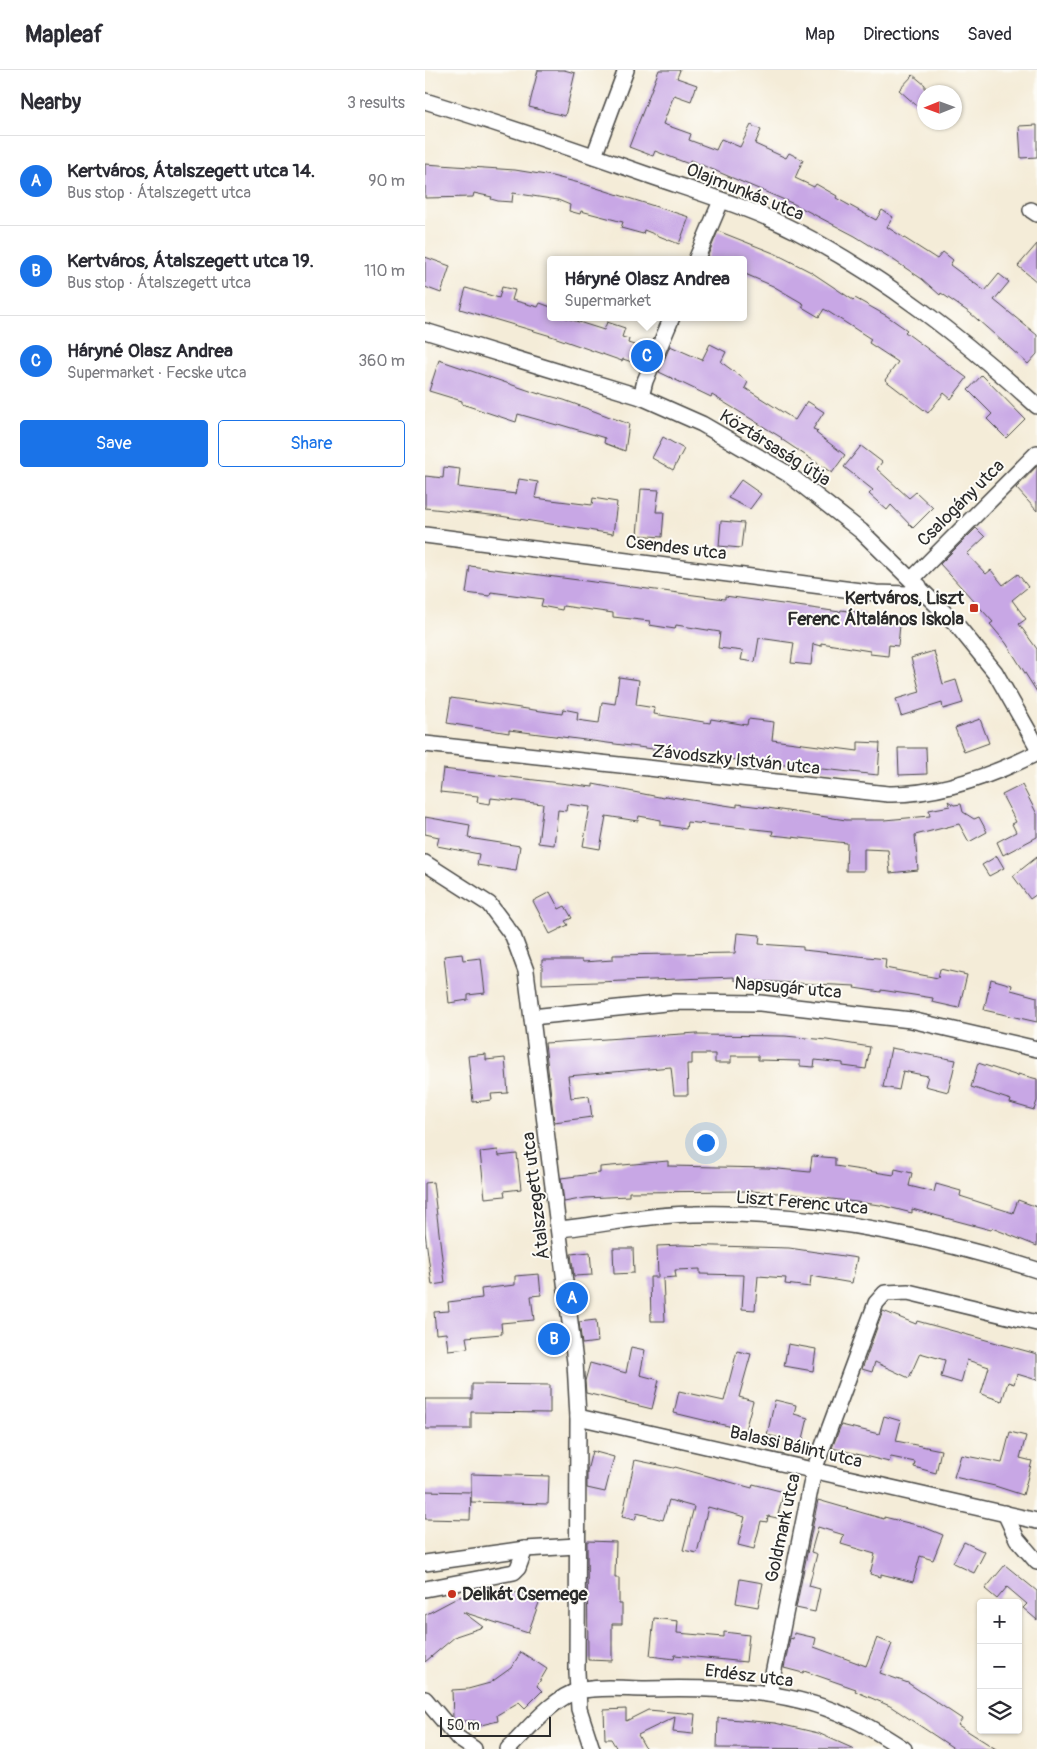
<!DOCTYPE html>
<html lang="en">
<head>
<meta charset="utf-8">
<style>
	body { margin:0; font-family:Pangolin,sans-serif; background:#f2f2f3; color:#2b2b33 }
	.controls { position:absolute; right:15px; bottom:15px; display:grid; overflow:hidden; border-radius:5px; box-shadow:0 1px 4px #0004 }
	.controls button { width:45px; height:45px; display:grid; place-items:center; padding:0; border:0; border-bottom:1px solid #e1e1e2; background:#fff; color:#2b2b33; font:25px sans-serif }
	.compass { position:absolute; left:492px; top:15px; width:45px; height:45px; border-radius:50%; background:#fff; box-shadow:0 1px 4px #0004; rotate:269deg }
	.scale { position:absolute; left:15px; bottom:12px; width:111px; box-sizing:border-box; padding-left:5px; border:2px solid #2b2b2b; border-top:0; font-size:14px; line-height:18px; white-space:nowrap; color:#2b2b2b; -webkit-text-stroke:4px #fdfcf7; paint-order:stroke }
	.you { position:absolute; left:280px; top:1072px; width:18px; height:18px; margin:-12px; border:4px solid #fff; border-radius:50%; background:#1a73e8; box-shadow:0 0 0 8px #1a73e833 }
	.badge { display:grid; place-items:center; width:32px; height:32px; border-radius:50%; background:#1a73e8; color:#fff; font-size:16px; font-weight:700 }
	.pin { position:absolute; translate:-50% -50%; border:2px solid #fff; box-shadow:0 1px 5px #0006 }
	.popup { position:absolute; left:122px; top:186px; width:200px; height:65px; box-sizing:border-box; display:grid; place-content:center; border-radius:5px; background:#fff; filter:drop-shadow(0 1px 4px #0005); font-size:16px; white-space:nowrap; color:#7c7c81 }
	.popup b { font-size:19px; color:#2b2b33 }
	.popup::after { content:''; position:absolute; left:50%; top:100%; margin-left:-10px; border:10px solid transparent; border-top-color:#fff }
	.list { margin:0; padding:0; list-style:none }
	h2 { display:flex; justify-content:space-between; align-items:center; height:65px; margin:0; padding:0 20px; font-size:21px }
	h2 small { font-size:16px; font-weight:400; color:#7c7c81 }
	.list li { display:grid; grid-template-columns:32px 1fr auto; gap:15px; align-items:center; box-sizing:border-box; height:90px; padding:0 20px; border-top:1px solid #e1e1e2 }
	.list b { display:block; font-size:19px; white-space:nowrap }
	.list p { margin:0; font-size:16px; white-space:nowrap; color:#7c7c81 }
	.list em { font-size:16px; font-style:normal; color:#7c7c81 }
	.actions { display:flex; gap:10px; padding:15px 20px }
	.actions a { flex:1; padding:11px 0; border:1px solid #1a73e8; border-radius:5px; text-align:center; font-size:18px; color:#1a73e8 }
	.actions .main { background:#1a73e8; color:#fff }
	.icon { flex:none; width:28px; height:28px; fill:none; stroke:currentColor; stroke-width:2; stroke-linecap:round; stroke-linejoin:round }
	.map { position:relative; flex:none; width:612px; height:1679px; overflow:hidden }
	header { display:flex; align-items:center; gap:30px; box-sizing:border-box; height:70px; padding:0 25px; background:#fff; border-bottom:1px solid #e1e1e2 }
	header strong { font-size:24px }
	nav { display:flex; gap:28px; margin-inline-start:auto; font-size:18px }
	main { display:flex }
	aside { flex:1; background:#fff }
	.map>svg:first-child { display:block }
</style>
</head>
<body>
<header>
<strong>Mapleaf</strong>
<nav><a>Map</a><a>Directions</a><a>Saved</a></nav>
</header>
<main>
<aside>
<h2>Nearby<small>3 results</small></h2>
<ul class="list">
<li><span class="badge">A</span><div><b>Kertváros, Átalszegett utca 14.</b><p>Bus stop · Átalszegett utca</p></div><em>90 m</em></li>
<li><span class="badge">B</span><div><b>Kertváros, Átalszegett utca 19.</b><p>Bus stop · Átalszegett utca</p></div><em>110 m</em></li>
<li><span class="badge">C</span><div><b>Háryné Olasz Andrea</b><p>Supermarket · Fecske utca</p></div><em>360 m</em></li>
</ul>
<div class="actions"><a class="main">Save</a><a>Share</a></div>
</aside>
<div class="map">
<svg width="612" height="1679" viewBox="0 0 612 1679">
	<rect width="100%" height="100%" fill="#fdfcf7"/>
	<filter id="ink" filterUnits="userSpaceOnUse"><feTurbulence type="fractalNoise" baseFrequency=".02" numOctaves="2"/><feDisplacementMap in="SourceGraphic" scale="10" xChannelSelector="R" yChannelSelector="G"/><feConvolveMatrix kernelMatrix="1 2 1 2 8 2 1 2 1" color-interpolation-filters="sRGB"/></filter>
	<filter id="wash" filterUnits="userSpaceOnUse"><feTurbulence type="fractalNoise" baseFrequency=".0096" numOctaves="4" result="noise"/><feDisplacementMap in="SourceGraphic" scale="20" xChannelSelector="R" yChannelSelector="G"/><feGaussianBlur stdDeviation="1.12" result="paint"/><feColorMatrix in="noise" values="0 0 0 0 0 0 0 0 0 0 0 0 0 0 0 0 0 1.4 0 .05"/><feComposite in="paint" operator="in"/></filter>
	<g filter="url(#wash)">
		<rect width="100%" height="100%" fill="#f4ecd8"/>
		<g id="blocks">
			<!-- building -->
			<g fill="#c8a7e5">
				<path d="M113 0H139L150 3 140 46 104 37Z"/>
				<path d="M234 0H255L252 8 272 15 266 31 249 25 238 54 266 64 264 70 291 80 296 69 315 77 326 55 336 60 330 74 361 88 364 83 378 90 370 108 389 117 391 114 412 126 411 128 451 150 457 140 468 147 462 157 512 189 518 182 528 190 525 195 560 221 574 204 584 212 569 230 612 265V284L603 294 545 243 516 223 515 225 497 209 464 187 430 166 369 134 265 90 264 94 230 81 228 86 204 77Z"/>
				<path d="M488 5 500 15V43L474 20Z"/>
				<path d="M612 55V87L596 88 594 56Z"/>
				<path d="M0 94 90 100 127 106 162 115 264 147 254 174 219 160 218 164 196 158 198 152 156 141 155 144 144 141 145 135 133 130 88 123 87 132 73 131 66 129 67 127 49 123 48 127 0 128Z"/>
				<path d="M293 161 351 184 386 202 428 230 430 228 462 246 482 260 480 262 542 308 526 329 519 323 503 343 460 310 473 292 444 273 446 269 399 239 394 247 377 237 379 234 348 216 318 203V190H281Z"/>
				<path d="M612 174V212L593 196Z"/>
				<path d="M0 187 25 196 16 223 0 217Z"/>
				<path d="M77 217 90 220 87 230 113 237 115 233 126 237V247H138L179 260 182 252 200 258 197 267 204 269 203 273 215 277 210 293 198 289 197 291 126 266 35 239 41 218 74 228Z"/>
				<path d="M285 274 301 282 296 292 323 312 320 318 370 350 382 331 399 342 388 359 393 361 391 363 420 385 407 403 356 369 357 368 287 325 286 327 234 302 245 276 277 290Z"/>
				<path d="M14 290 114 324V323L139 330 204 354 200 381 179 373 180 368 133 354 132 355 93 344 91 352 37 334V331L4 321Z"/>
				<path d="M557 305 600 349 581 368 562 349 567 344 543 320Z"/>
				<path d="M238 367 259 379 248 400 227 388Z"/>
				<path d="M436 376 457 392 452 399 484 428 491 422 508 438 488 458 466 435 462 440 444 424 448 420 419 397Z"/>
				<path d="M612 396V441L591 418Z"/>
				<path d="M19 397 35 399 33 417 91 424 94 409 113 412 110 428 167 435 168 428 192 432 188 464 75 446 0 438V406L18 408Z"/>
				<path d="M316 410 336 424 325 439 303 428Z"/>
				<path d="M216 419 234 420 231 442H239L237 467 212 465Z"/>
				<path d="M296 451 319 453 316 478 294 476Z"/>
				<path d="M551 458 560 467 542 484 561 504 566 500 578 515 593 504 603 517 587 530 601 549 594 554 612 579V622L581 573 565 554 568 552 515 494Z"/>
				<path d="M45 496 300 529V526L415 542 416 540 440 543 438 551 475 554 473 576 464 575 463 586 445 584V581L396 573V576L388 574 386 595 366 593 369 573 334 568 330 592 316 590 318 581 293 578 295 562 251 555 250 559 224 555 225 551 188 547V543L138 536 137 540 116 536 118 529 66 522 65 526 41 523Z"/>
				<path d="M509 581 518 614 531 610 538 633 518 639 517 633 476 646 471 629 495 622 486 588Z"/>
				<path d="M194 607 214 610 211 635 230 638 229 644 285 653 286 649 322 655 323 649 349 652 347 670 433 681V672L455 673 453 705 304 689 84 660V663L22 653 26 628 137 644 138 639 153 642 152 650 174 653 177 632 190 634Z"/>
				<path d="M555 649 564 673 539 682 530 658Z"/>
				<path d="M473 678H501L502 704 474 705Z"/>
				<path d="M18 699 168 717V714L239 728 240 726 312 737V734L336 737 421 750H459L505 746 504 740 525 736 523 731 529 735 536 734 538 742 549 749 554 747 562 762 544 772 534 754 490 765 493 800 465 803 463 780 439 779V801H421L422 773 347 765 348 761 262 752 261 759 236 755V750L214 746 213 751 181 746 175 779 158 776 165 737 142 734 141 741 133 740 129 775 113 773 118 734 66 728 65 734 52 732 53 726 15 722Z"/>
				<path d="M597 715 612 744V767L578 785 572 772 591 762 587 754 591 752 577 725Z"/>
				<path d="M0 747 45 755 43 768 95 776 91 801 52 795 54 784 12 776 14 767 0 764Z"/>
				<path d="M572 786 579 798 564 806 557 795Z"/>
				<path d="M612 787V824L605 829 588 806Z"/>
				<path d="M125 822 134 839 140 836 147 848 140 851 143 855 125 864 108 831Z"/>
				<path d="M312 863 335 865 334 874 378 877V880L461 889 460 898 513 908 515 899 542 905 534 938 507 932 508 928 456 920V922L429 918 430 916 309 910V907L117 914V890H157L158 892 188 890V885L310 883Z"/>
				<path d="M37 884 38 890 56 888 60 923 43 925V930L24 933 19 886Z"/>
				<path d="M566 909 587 915 586 920 612 927V952L559 940Z"/>
				<path d="M272 963V965L360 966 402 970 445 977 441 999 418 996V993L390 990 389 997 375 996V991L333 990V986H306V993H290V984H267V994H262L263 1025H249L246 997 143 1006 146 1028 164 1026 167 1047 129 1052 120 973Z"/>
				<path d="M466 978 531 990 523 1022 500 1016 503 1006 478 1001 474 1020 458 1017Z"/>
				<path d="M61 984V990L80 988 83 1023 66 1024 67 1030 48 1032 43 986Z"/>
				<path d="M553 993 593 1006V1004L612 1009V1031L609 1040 585 1033 586 1030 546 1017Z"/>
				<path d="M73 1080 74 1086 92 1084 96 1119 79 1121 80 1126 60 1128 55 1082Z"/>
				<path d="M387 1086 410 1088V1096L469 1105 470 1099 487 1103 484 1116 509 1122 511 1114 536 1121 535 1126 588 1143 593 1130 612 1137V1176L567 1158 566 1160 487 1139V1143L455 1135 367 1124 325 1121 204 1122V1126L161 1128 139 1132 136 1108 175 1103V1097L243 1091V1096L343 1098 385 1102Z"/>
				<path d="M8 1112 20 1213 7 1215 0 1162V1113Z"/>
				<path d="M256 1175 364 1178 432 1188 427 1213 386 1206 385 1217 360 1214 361 1208 333 1206 330 1240 317 1239 319 1205 275 1204V1199L250 1200 251 1207 238 1208 240 1251H226L225 1207H233L232 1176Z"/>
				<path d="M188 1178H208L209 1203 189 1204Z"/>
				<path d="M165 1182 167 1205 149 1206 146 1184Z"/>
				<path d="M114 1204 116 1225 106 1226 109 1250 76 1253 77 1264 41 1267 43 1278 23 1280 21 1263 11 1264 9 1242 24 1241 23 1232 57 1228 56 1219 90 1215V1206Z"/>
				<path d="M458 1241 491 1254 492 1251 612 1284V1310L592 1304 589 1314 583 1312 577 1331 556 1324 564 1297 542 1290 536 1313 516 1307 520 1290 495 1283 484 1308 450 1292 447 1302 437 1299Z"/>
				<path d="M171 1250 173 1272 157 1274 154 1252Z"/>
				<path d="M363 1274 391 1279 388 1301 359 1296Z"/>
				<path d="M206 1277 220 1280 215 1305 234 1310 227 1339 161 1323 160 1311 165 1293 201 1303Z"/>
				<path d="M312 1281 326 1284 314 1327 328 1331 320 1360 249 1343 254 1321 299 1331Z"/>
				<path d="M47 1314 125 1315V1343L46 1342V1359H0V1329H47Z"/>
				<path d="M350 1330 371 1335 369 1344 383 1348 377 1373 342 1365Z"/>
				<path d="M459 1346 476 1351 471 1371 516 1380 511 1403 489 1397 490 1392 466 1387 464 1392 407 1378 416 1355 454 1364Z"/>
				<path d="M585 1362 601 1366 595 1388 607 1391 598 1425 570 1416 529 1407 536 1385 577 1393Z"/>
				<path d="M167 1381 189 1387 180 1422 162 1418V1401Z"/>
				<path d="M210 1390 249 1398 250 1397 327 1418 328 1414 359 1422 352 1448 343 1446 342 1452 336 1451 329 1479 313 1475 320 1447 283 1437 272 1483 258 1480 269 1437 244 1430 238 1450 212 1443 210 1450 197 1447Z"/>
				<path d="M46 1404 124 1406 123 1434 46 1432Z"/>
				<path d="M0 1421 46 1422 45 1450 0 1449Z"/>
				<path d="M393 1430 459 1449V1447L496 1456 518 1465 508 1490 495 1486 488 1512 456 1504V1507L445 1504 450 1484 416 1474 419 1465 393 1457 386 1482 392 1484 384 1516 395 1519 390 1542 371 1538Z"/>
				<path d="M162 1471 191 1472 190 1508H194V1534H197V1554H187V1591L163 1590Z"/>
				<path d="M539 1472 560 1482 549 1503 528 1493Z"/>
				<path d="M580 1495 612 1521V1550L598 1538 602 1534 582 1517 572 1529 560 1519Z"/>
				<path d="M315 1509 338 1513 333 1537 311 1533Z"/>
				<path d="M65 1521 96 1523 115 1530 103 1563 38 1542 58 1557 31 1566 0 1592V1545L34 1527Z"/>
				<path d="M229 1548 253 1551 252 1563 299 1567V1562L324 1565 321 1592 250 1585 249 1589 225 1586Z"/>
				<path d="M369 1563 391 1568 389 1577 441 1596 452 1568 467 1574 455 1603 483 1613 537 1649 533 1655 571 1679H530L465 1636 430 1621 431 1619 379 1601 378 1603 359 1598 365 1568 368 1569Z"/>
				<path d="M96 1582 122 1599 112 1616 117 1621 100 1638 94 1632 72 1645 73 1651 52 1656 51 1651H31L28 1648 27 1620 43 1619 65 1613 86 1598Z"/>
				<path d="M201 1639V1651L223 1640 270 1644 268 1664 248 1662 250 1647 213 1665 221 1679H192L186 1669H180L179 1640Z"/>
				<path d="M293 1648 350 1653 393 1663 429 1679 292 1678Z"/>
			</g>
		</g>
	</g>
	<g filter="url(#ink)">
		<use href="#blocks" fill-opacity="0" stroke="#494845" stroke-width="1"/>
		<g fill="none" stroke-linecap="round" stroke-linejoin="round">
			<!-- minor casing -->
			<g stroke="#494845" stroke-width="18">
				<g id="minor">
					<path d="M0 31C75 54 149 79 223 105 272 122 324 137 371 161 460 207 538 269 612 336"/>
					<path d="M169 86 201 0"/>
					<path d="M606 140 612 144"/>
					<path d="M271 190 296 131"/>
					<path d="M0 261 216 327 277 354 363 404 436 461 531 554 570 602 612 676"/>
					<path d="M216 327 220 311 247 247"/>
					<path d="M0 465 451 523 483 524 494 516"/>
					<path d="M487 509 612 383"/>
					<path d="M0 674 463 724C514 725 566 706 612 683"/>
					<path d="M0 793 64 834 88 866 101 901 150 1292 153 1347 152 1602 154 1639 167 1679"/>
					<path d="M107 947 250 932 335 933 486 950 612 979"/>
					<path d="M134 1159C179 1155 224 1144 269 1144 386 1141 502 1165 612 1200"/>
					<path d="M153 1347 612 1451"/>
					<path d="M580 1443 592 1469 612 1492"/>
					<path d="M0 1493 100 1479 152 1476"/>
					<path d="M0 1519 89 1502 93 1498 100 1479"/>
					<path d="M344 1624 389 1400 451 1233 460 1223 483 1222 612 1253"/>
					<path d="M0 1629 33 1668 49 1679"/>
					<path d="M83 1679C101 1662 128 1627 153 1621 174 1616 200 1619 221 1619 294 1617 370 1619 436 1653 451 1661 465 1670 479 1679"/>
				</g>
			</g>
			<!-- minor -->
			<use href="#minor" stroke="#fff" stroke-width="15"/>
		</g>
	</g>
	<!-- markers -->
	<g fill="#c8321e" stroke="#fdfcf7" stroke-width="2">
		<rect x="544" y="533" width="10" height="10" rx="2.5"/>
		<circle cx="27" cy="1524" r="5"/>
	</g>
	<g text-anchor="middle" dominant-baseline="central" stroke-width="4" stroke-linejoin="round" paint-order="stroke">
		<!-- street labels -->
		<g font-size="18" fill="#2b2b2b" stroke="#fdfcf7">
			<text transform="translate(320 122) rotate(22)">Olajmunkás utca</text>
			<text transform="translate(350 378) rotate(32)">Köztársaság útja</text>
			<text transform="translate(536 433) rotate(-45)">Csalogány utca</text>
			<text transform="translate(251 478) rotate(7)">Csendes utca</text>
			<text transform="translate(311 690) rotate(6)">Závodszky István utca</text>
			<text transform="translate(363 918) rotate(5)">Napsugár utca</text>
			<text transform="translate(111 1126) rotate(-97)">Átalszegett utca</text>
			<text transform="translate(377 1133) rotate(5)">Liszt Ferenc utca</text>
			<text transform="translate(371 1377) rotate(13)">Balassi Bálint utca</text>
			<text transform="translate(358 1458) rotate(-78)">Goldmark utca</text>
			<text transform="translate(324 1606) rotate(7)">Erdész utca</text>
		</g>
		<!-- poi labels -->
		<g font-size="18" font-weight="bold" fill="#2b2b2b" stroke="#fdfcf7" text-anchor="end">
			<text x="539" y="528">Kertváros, Liszt<tspan x="539" dy="21">Ferenc Általános Iskola</tspan></text>
			<text x="37" y="1524" text-anchor="start">Delikát Csemege</text>
		</g>
	</g>
</svg>
<div class="controls">
<button>+</button>
<button>−</button>
<button><svg class="icon" aria-label="layers" viewBox="0 0 24 24"><path d="M12 4l9 5-9 5-9-5zM3 14l9 5 9-5"/></svg></button>
</div>
<svg class="compass" viewBox="-18 -18 36 36"><path d="M0-13l5 13h-10z" fill="#e53935"/><path d="M0 13l5-13h-10z" fill="#7c7c81"/></svg>
<div class="scale">50 m</div>
<div class="you"></div>
<div class="pin badge" style="left:147px;top:1228px">A</div>
<div class="pin badge" style="left:129px;top:1269px">B</div>
<div class="pin badge" style="left:222px;top:286px">C</div>
<div class="popup"><b>Háryné Olasz Andrea</b>Supermarket</div>
</div>
</main>
</body>
</html>
